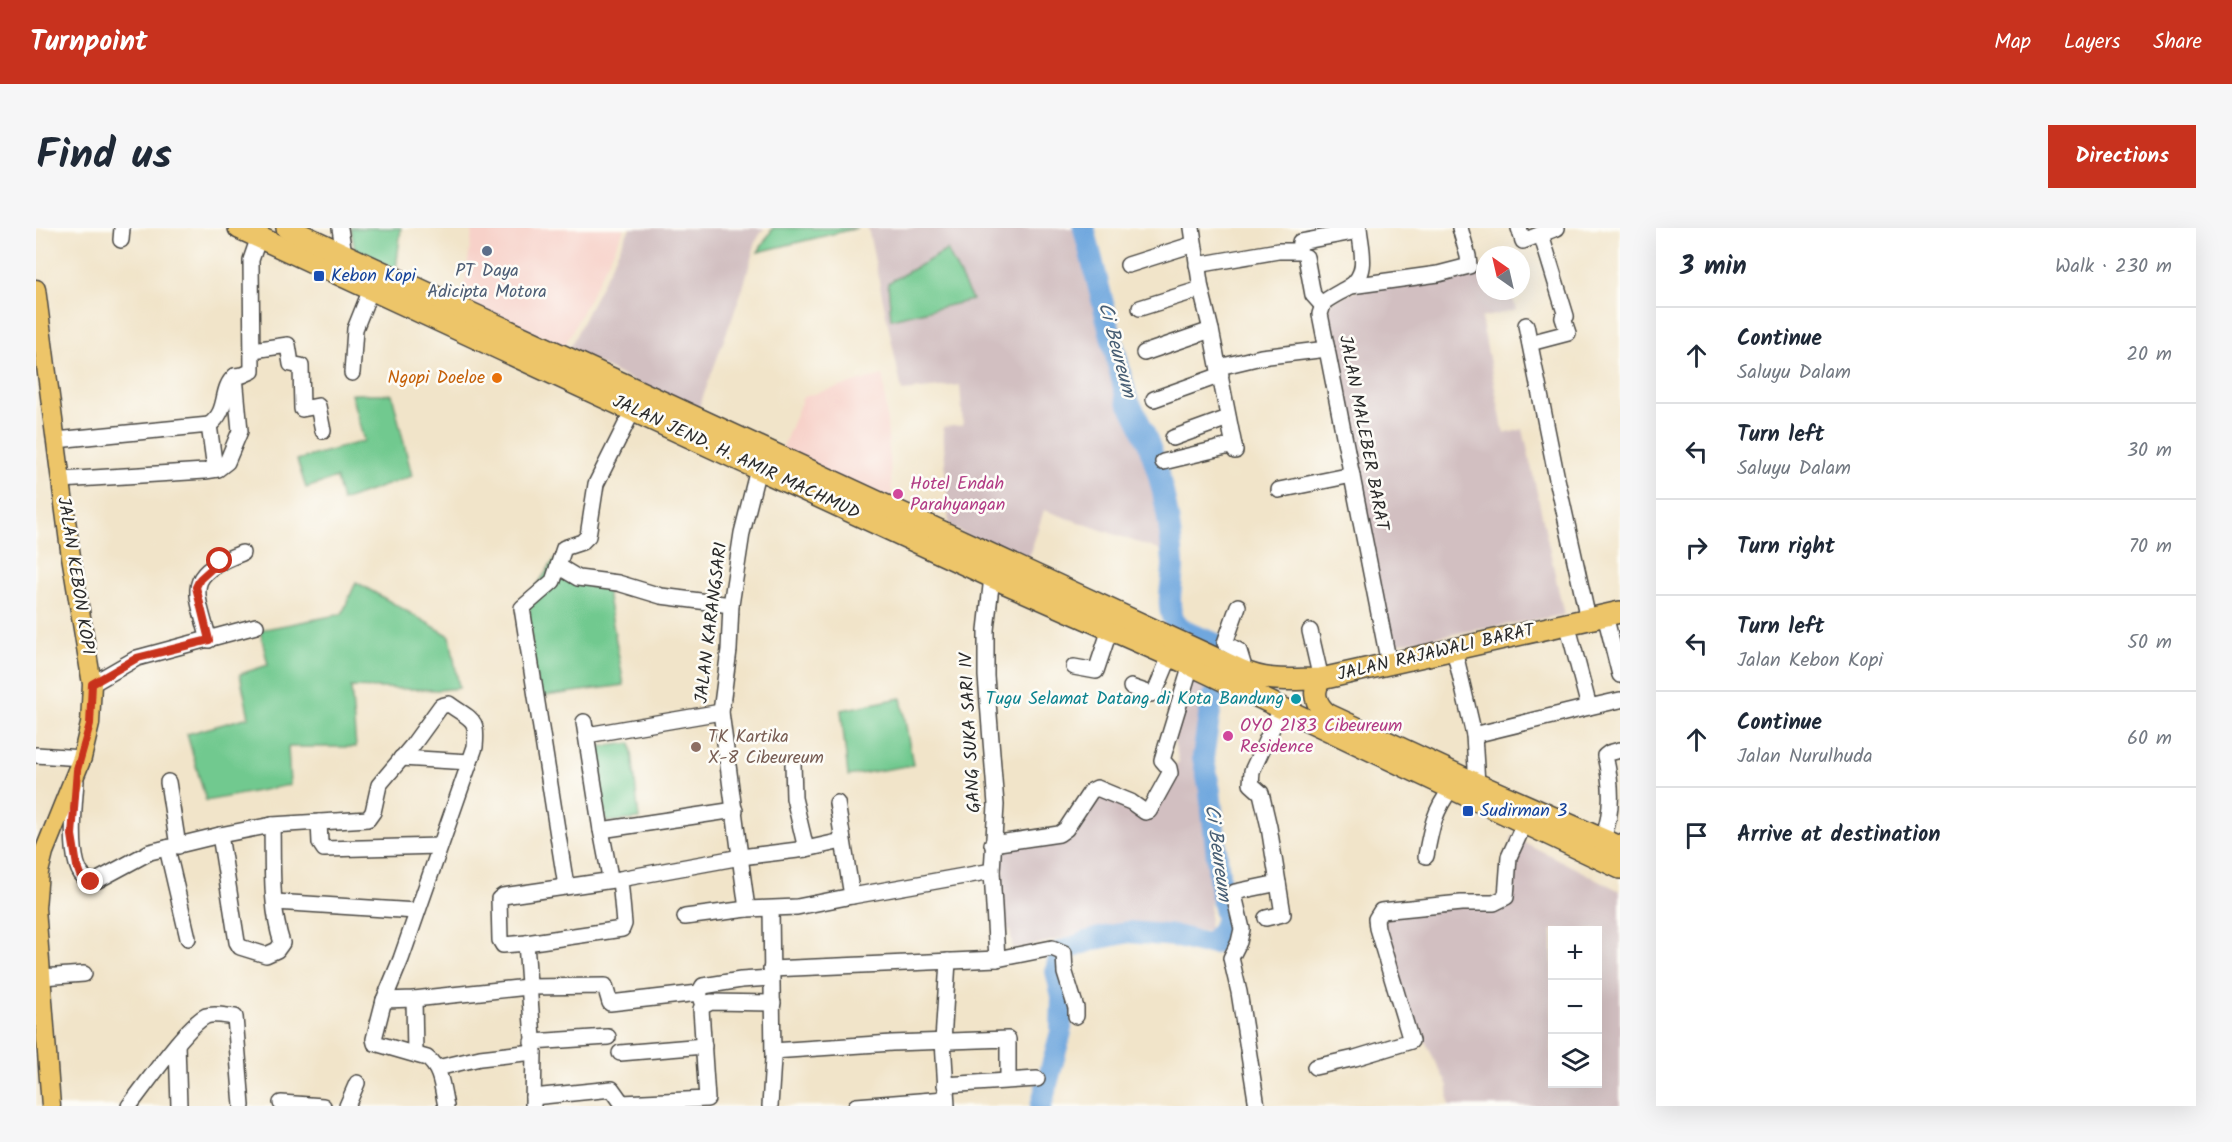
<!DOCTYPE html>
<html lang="en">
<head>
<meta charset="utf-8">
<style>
	body { margin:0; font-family:Kalam,sans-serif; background:#f6f6f7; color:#1f2937 }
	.controls { position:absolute; right:18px; bottom:18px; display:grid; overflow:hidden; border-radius:0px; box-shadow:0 6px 24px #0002 }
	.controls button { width:54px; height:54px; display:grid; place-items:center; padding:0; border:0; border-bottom:2px solid #e0e1e3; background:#fff; color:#1f2937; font:30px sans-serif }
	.compass { position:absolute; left:1440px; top:18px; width:54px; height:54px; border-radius:50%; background:#fff; box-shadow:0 6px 24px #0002; rotate:326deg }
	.stop { position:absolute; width:18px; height:18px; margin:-14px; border:4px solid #c8321e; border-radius:50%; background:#fff }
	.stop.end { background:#c8321e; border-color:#fff; box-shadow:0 2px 6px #0008 }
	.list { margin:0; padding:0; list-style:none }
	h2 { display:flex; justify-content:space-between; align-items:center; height:78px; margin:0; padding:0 24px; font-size:26px }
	h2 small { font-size:20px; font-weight:400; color:#747a83 }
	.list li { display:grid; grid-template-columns:39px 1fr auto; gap:18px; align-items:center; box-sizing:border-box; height:96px; padding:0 24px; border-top:2px solid #e0e1e3 }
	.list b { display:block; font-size:22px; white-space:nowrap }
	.list p { margin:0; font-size:20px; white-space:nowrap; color:#747a83 }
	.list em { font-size:20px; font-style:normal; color:#747a83 }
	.icon { flex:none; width:33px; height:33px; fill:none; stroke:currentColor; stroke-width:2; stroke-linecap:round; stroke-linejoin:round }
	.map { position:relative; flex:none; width:1584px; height:878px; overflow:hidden; border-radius:0px }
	header { display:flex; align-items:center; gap:36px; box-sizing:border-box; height:84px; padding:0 30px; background:#c8321e; color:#fff }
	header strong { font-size:28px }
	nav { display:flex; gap:33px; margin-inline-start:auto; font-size:21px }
	.intro { display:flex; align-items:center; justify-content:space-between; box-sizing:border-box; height:144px; padding:0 36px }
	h1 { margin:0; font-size:42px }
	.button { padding:15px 27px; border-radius:0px; background:#c8321e; color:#fff; font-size:21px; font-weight:700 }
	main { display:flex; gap:36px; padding:0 36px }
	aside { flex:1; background:#fff; border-radius:0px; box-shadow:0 6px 24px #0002 }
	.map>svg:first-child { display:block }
</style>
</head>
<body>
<header>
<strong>Turnpoint</strong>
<nav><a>Map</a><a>Layers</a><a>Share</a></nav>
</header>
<div class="intro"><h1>Find us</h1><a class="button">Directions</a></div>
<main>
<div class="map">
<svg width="1584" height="878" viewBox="0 0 1584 878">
	<rect width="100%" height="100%" fill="#fdfcf7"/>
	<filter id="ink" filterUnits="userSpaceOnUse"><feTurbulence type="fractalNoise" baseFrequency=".0167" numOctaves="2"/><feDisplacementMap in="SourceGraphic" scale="12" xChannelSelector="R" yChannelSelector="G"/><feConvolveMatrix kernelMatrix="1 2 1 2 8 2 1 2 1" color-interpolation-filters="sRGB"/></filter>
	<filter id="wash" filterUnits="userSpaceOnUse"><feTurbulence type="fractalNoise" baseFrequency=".008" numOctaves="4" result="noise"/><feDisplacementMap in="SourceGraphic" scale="24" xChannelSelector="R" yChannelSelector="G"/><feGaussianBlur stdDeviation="1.35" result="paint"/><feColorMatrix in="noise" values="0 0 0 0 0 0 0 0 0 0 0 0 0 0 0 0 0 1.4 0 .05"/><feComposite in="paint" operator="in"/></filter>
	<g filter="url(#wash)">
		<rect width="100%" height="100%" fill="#f1e4c9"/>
		<!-- built -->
		<g fill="#f7d1c9">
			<path d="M437 0H589L528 119 426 73Z"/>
			<path d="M847 147 849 168 857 279 745 224 767 169Z"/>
		</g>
		<!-- industrial -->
		<g fill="#d2bfc1" fill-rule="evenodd">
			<path d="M594 0H728L720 13 707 60 661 185 533 121Z"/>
			<path d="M832 0H1042L1086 171 1098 189 1116 236 1132 325 1008 282 990 338 913 298 907 199 927 197 924 157 866 163Z"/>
			<path d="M1449 38V63H1475L1480 82 1445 90 1468 206 1487 201 1528 387 1353 417 1289 88 1296 73 1323 62 1431 45Z"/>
			<path d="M1152 450 1176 463 1160 512 1176 649 1173 703 1085 697 977 722 974 702 960 703 954 621 1031 610 1060 557 1110 585 1143 533 1134 499Z"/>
			<path d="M1476 608 1584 663V878H1413L1412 858 1370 776 1341 686 1470 671ZM1516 702H1562V856H1516Z"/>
		</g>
		<!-- green -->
		<g fill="#71c98f" stroke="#4e7a5d" stroke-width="1.5">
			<path d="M315 0H365L360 42 319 24Z"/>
			<path d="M737 0H821L722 24Z"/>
			<path d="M911 22 936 72 855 91 852 55Z"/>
			<path d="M315 166H356L376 248 306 273 300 250 270 260 261 232 328 213Z"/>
			<path d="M518 332 542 349 568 347 588 457 502 469 493 394 494 368Z"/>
			<path d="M320 354 414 408 423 460 403 462 315 459 320 519H252L254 557 170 573 151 506 213 489 204 446 232 437 224 402 306 386Z"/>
			<path d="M865 470 877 537 812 548 805 482Z"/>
			<path d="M595 515 603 591 570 594 560 519Z"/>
		</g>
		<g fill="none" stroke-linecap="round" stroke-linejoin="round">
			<!-- river -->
			<g stroke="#6fa7de" stroke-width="22">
				<path d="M1048 0 1091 171C1120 220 1133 277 1137 334 1138 351 1130 371 1136 388 1145 413 1185 408 1189 427"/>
				<path d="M1005 878 1025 804 1026 768 1020 743 1024 724 1059 711 1093 704 1139 708 1166 715H1177L1191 693 1185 666 1174 563 1167 529 1176 470"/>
			</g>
		</g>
	</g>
	<g filter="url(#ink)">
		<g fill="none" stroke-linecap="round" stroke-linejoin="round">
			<!-- minor casing -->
			<g stroke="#494743" stroke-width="18">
				<g id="minor">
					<path d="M304 0 308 26"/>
					<path d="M1156 0 1165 61 1175 102 1199 223"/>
					<path d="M1323 0C1325 21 1334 46 1313 59 1305 64 1296 68 1288 74L1284 86 1353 436"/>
					<path d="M1483 0 1487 13 1521 0"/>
					<path d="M85 12 86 0"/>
					<path d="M1270 29 1277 67 1286 77"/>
					<path d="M1092 37 1158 16"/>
					<path d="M1161 37 1242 23H1263L1264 14 1323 3"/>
					<path d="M1315 58 1402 46 1433 38 1432 28 1424 0"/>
					<path d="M1104 80 1165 61"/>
					<path d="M1490 97 1521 251 1552 391"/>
					<path d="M1494 115 1532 105 1527 90 1530 88 1505 6"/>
					<path d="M217 122 252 117 255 136 265 138 266 181 282 178 287 203"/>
					<path d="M1108 125 1175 102"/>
					<path d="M1183 139 1225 129 1291 121"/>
					<path d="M316 145 319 101 335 61"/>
					<path d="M1118 171 1185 147"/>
					<path d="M173 197C194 182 183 162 199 148"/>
					<path d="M1137 210 1192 190"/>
					<path d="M20 212 173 197 179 241"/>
					<path d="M1127 234 1198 217"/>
					<path d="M25 252 169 243 182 241 191 234 204 203 199 148 207 147 216 143 215 32 223 9"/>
					<path d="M1243 262 1316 247"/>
					<path d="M522 338 542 350 582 355 625 368 695 377"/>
					<path d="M956 349 950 402V448L960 577 956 643 961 731"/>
					<path d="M1202 378 1189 415 1203 423 1207 436 1204 442"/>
					<path d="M1569 387 1584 447"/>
					<path d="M1531 395 1553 479 1584 472"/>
					<path d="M1274 403 1285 451"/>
					<path d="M173 412C159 360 148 347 206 325"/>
					<path d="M1418 421 1438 507 1441 556"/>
					<path d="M1038 439 1060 443 1074 401"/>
					<path d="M56 456 101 430 220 398"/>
					<path d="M1095 459 1115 466 1119 464 1134 428"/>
					<path d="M548 494 565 602 574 649"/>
					<path d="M551 507 685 484"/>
					<path d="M1438 507 1553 479"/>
					<path d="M0 527 46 530"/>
					<path d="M365 530 434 534"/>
					<path d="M757 535 758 570 770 621"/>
					<path d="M40 553C39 573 27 661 62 652L114 624 184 607 236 597 332 591 337 584 343 557 376 518 405 478 413 476C436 493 442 489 439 519L365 731 348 772 338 811 339 815 391 830C406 841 406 861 410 878"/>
					<path d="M132 554 142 618"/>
					<path d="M283 594 284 615 288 621 404 618"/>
					<path d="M565 602 699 582"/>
					<path d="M184 607 201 714 204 719 230 727 241 722 246 715C234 679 237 635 236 597"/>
					<path d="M1567 611C1577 582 1576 557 1569 528L1573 525 1584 522"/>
					<path d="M956 616 1023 606 1030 601 1055 563 1061 560 1095 574 1109 584 1113 583 1134 545 1133 540 1126 532 1155 437"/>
					<path d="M131 620 152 710"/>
					<path d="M1390 628C1395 601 1398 583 1415 561"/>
					<path d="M584 651 588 696 586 701 490 715 467 717 464 712 463 671 467 668 584 651 705 629 770 621 806 613"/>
					<path d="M530 658 486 380 517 353 528 320 546 314 552 308 560 256 597 182"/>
					<path d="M816 668 956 643"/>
					<path d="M239 674 380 683"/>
					<path d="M711 681 685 484 693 422 695 377 706 305 724 233"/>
					<path d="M649 689 711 681 761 679 816 668 801 575"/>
					<path d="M1230 690 1247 686 1233 599 1225 565 1215 556 1216 543 1245 481"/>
					<path d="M490 715 498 824 497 877"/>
					<path d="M735 741 961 731 1016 720 1028 725 1029 745 1040 780V788"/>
					<path d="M6 749 48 746"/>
					<path d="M378 771 379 826"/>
					<path d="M348 772 378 771 492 759 569 758 574 775 663 765"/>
					<path d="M667 778 675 774 737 775"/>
					<path d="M496 814 572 809"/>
					<path d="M141 816 143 878"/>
					<path d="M737 823 856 815 972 811V852"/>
					<path d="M584 825 668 818"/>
					<path d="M1279 839 1319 830 1375 813 1341 700 1340 691 1345 683 1425 675H1458L1470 669 1473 629 1488 596"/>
					<path d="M401 840 444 830 498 824"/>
					<path d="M909 857 1001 851"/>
					<path d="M497 869 576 861 586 875 671 871 665 781 667 778 663 765 667 758 705 752 735 750"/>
					<path d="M245 875 287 878"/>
					<path d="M93 878C109 858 150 798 170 788 178 785 190 788 199 789L206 878"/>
					<path d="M311 878 321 855"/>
					<path d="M734 878 737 831 735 681"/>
					<path d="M820 878 909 871"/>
					<path d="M911 878 907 813 912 733"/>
					<path d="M1221 878 1203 764 1195 730 1203 714 1206 701 1198 667 1199 664 1242 655"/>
				</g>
			</g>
			<!-- major casing -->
			<g stroke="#494743" stroke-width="21">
				<path id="major" d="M0 61 34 322 56 456 54 496 46 530 8 624 3 644 0 680 15 878"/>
			</g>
			<!-- highway casing -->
			<g stroke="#494743" stroke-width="24">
				<g id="highway">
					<path d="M203 0 956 349 1155 437 1584 640"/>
					<path d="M251 0 1204 442C1233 455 1255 451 1285 451L1584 384"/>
					<path d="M1285 451C1275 463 1280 477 1291 486L1441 556 1584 619"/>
				</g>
			</g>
			<!-- minor -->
			<use href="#minor" stroke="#fff" stroke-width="15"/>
			<!-- major -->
			<use href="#major" stroke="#edc569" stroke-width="18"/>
			<!-- highway -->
			<use href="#highway" stroke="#edc569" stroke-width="21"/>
		</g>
	</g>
	<g fill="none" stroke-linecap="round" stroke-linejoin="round" filter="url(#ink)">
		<!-- route -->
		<path stroke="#c8321e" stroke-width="8" d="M55 654 44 647 41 638 36 607 41 542 54 496 56 456 101 430 173 412 160 359 164 351 184 333"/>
	</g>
	<!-- markers -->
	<circle fill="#5c6f8a" stroke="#fdfcf7" stroke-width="2" cx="451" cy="23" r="6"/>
	<g fill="#1a4fb4" stroke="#fdfcf7" stroke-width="2">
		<rect x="277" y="42" width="12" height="12" rx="3"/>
		<rect x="1426" y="577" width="12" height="12" rx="3"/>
	</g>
	<circle fill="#e8710a" stroke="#fdfcf7" stroke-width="2" cx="461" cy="150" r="6"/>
	<g fill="#d1479c" stroke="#fdfcf7" stroke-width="2">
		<circle cx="862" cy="266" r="6"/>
		<circle cx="1192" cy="508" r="6"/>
	</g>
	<circle fill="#0f9aa8" stroke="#fdfcf7" stroke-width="2" cx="1260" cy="471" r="6"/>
	<circle fill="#8d6e63" stroke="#fdfcf7" stroke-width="2" cx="660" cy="519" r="6"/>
	<g text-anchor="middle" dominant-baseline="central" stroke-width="5" stroke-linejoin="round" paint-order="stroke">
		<!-- service labels -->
		<g font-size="18" fill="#4e5e75" stroke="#fdfcf7">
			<text x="451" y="43">PT Daya<tspan x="451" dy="21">Adicipta Motora</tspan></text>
		</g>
		<!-- transit labels -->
		<g font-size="18" fill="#164399" stroke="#fdfcf7" text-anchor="start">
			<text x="295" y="48">Kebon Kopi</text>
			<text x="1444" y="583">Sudirman 3</text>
		</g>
		<!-- food labels -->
		<g font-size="18" fill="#c56008" stroke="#fdfcf7" text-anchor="end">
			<text x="449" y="150">Ngopi Doeloe</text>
		</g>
		<!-- street labels -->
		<g font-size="18" fill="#2b2b2b" stroke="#fdfcf7">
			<text transform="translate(1327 205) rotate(79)">JALAN MALEBER BARAT</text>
			<text transform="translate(700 230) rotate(25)">JALAN JEND. H. AMIR MACHMUD</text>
			<text transform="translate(39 348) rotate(81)">JALAN KEBON KOPI</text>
			<text transform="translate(676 395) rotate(-83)">JALAN KARANGSARI</text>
			<text transform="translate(1400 425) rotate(-13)">JALAN RAJAWALI BARAT</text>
			<text transform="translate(935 505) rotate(-93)">GANG SUKA SARI IV</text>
		</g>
		<!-- hotel labels -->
		<g font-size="18" fill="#b23c85" stroke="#fdfcf7" text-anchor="start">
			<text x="874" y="256">Hotel Endah<tspan x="874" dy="21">Parahyangan</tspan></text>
			<text x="1204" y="498">OYO 2183 Cibeureum<tspan x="1204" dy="21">Residence</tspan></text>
		</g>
		<!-- culture labels -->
		<g font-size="18" fill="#0d838f" stroke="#fdfcf7" text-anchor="end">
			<text x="1248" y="471">Tugu Selamat Datang di Kota Bandung</text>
		</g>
		<!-- education labels -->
		<g font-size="18" fill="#785e54" stroke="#fdfcf7" text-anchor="start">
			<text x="672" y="509">TK Kartika<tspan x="672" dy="21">X-8 Cibeureum</tspan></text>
		</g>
		<!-- water labels -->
		<g font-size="20" font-style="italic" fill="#465d73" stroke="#fdfcf7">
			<text transform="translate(1080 122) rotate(75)">Ci Beureum</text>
			<text transform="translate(1181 625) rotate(82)">Ci Beureum</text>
		</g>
	</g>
</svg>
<div class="controls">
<button>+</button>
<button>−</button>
<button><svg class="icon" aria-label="layers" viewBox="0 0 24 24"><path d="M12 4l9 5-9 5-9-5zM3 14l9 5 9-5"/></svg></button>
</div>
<svg class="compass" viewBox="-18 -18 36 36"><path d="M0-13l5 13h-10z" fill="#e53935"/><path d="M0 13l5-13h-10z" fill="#747a83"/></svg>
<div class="stop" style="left:184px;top:333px"></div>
<div class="stop end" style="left:55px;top:654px"></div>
</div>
<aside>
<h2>3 min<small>Walk · 230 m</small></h2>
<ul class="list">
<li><svg class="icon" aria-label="ahead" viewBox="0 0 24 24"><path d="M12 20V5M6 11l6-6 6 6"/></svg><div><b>Continue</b><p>Saluyu Dalam</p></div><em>20 m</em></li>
<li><svg class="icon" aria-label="left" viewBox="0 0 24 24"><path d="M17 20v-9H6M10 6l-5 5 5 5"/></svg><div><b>Turn left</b><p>Saluyu Dalam</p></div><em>30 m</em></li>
<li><svg class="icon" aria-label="right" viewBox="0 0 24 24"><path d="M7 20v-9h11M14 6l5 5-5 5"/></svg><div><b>Turn right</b></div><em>70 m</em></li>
<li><svg class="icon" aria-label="left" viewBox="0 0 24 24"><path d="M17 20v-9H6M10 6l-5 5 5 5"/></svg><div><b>Turn left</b><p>Jalan Kebon Kopi</p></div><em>50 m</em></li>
<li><svg class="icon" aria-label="ahead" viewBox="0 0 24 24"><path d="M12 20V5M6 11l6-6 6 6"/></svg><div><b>Continue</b><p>Jalan Nurulhuda</p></div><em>60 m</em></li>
<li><svg class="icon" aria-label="arrive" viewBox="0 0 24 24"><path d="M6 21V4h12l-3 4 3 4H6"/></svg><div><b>Arrive at destination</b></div></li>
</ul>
</aside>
</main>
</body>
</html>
